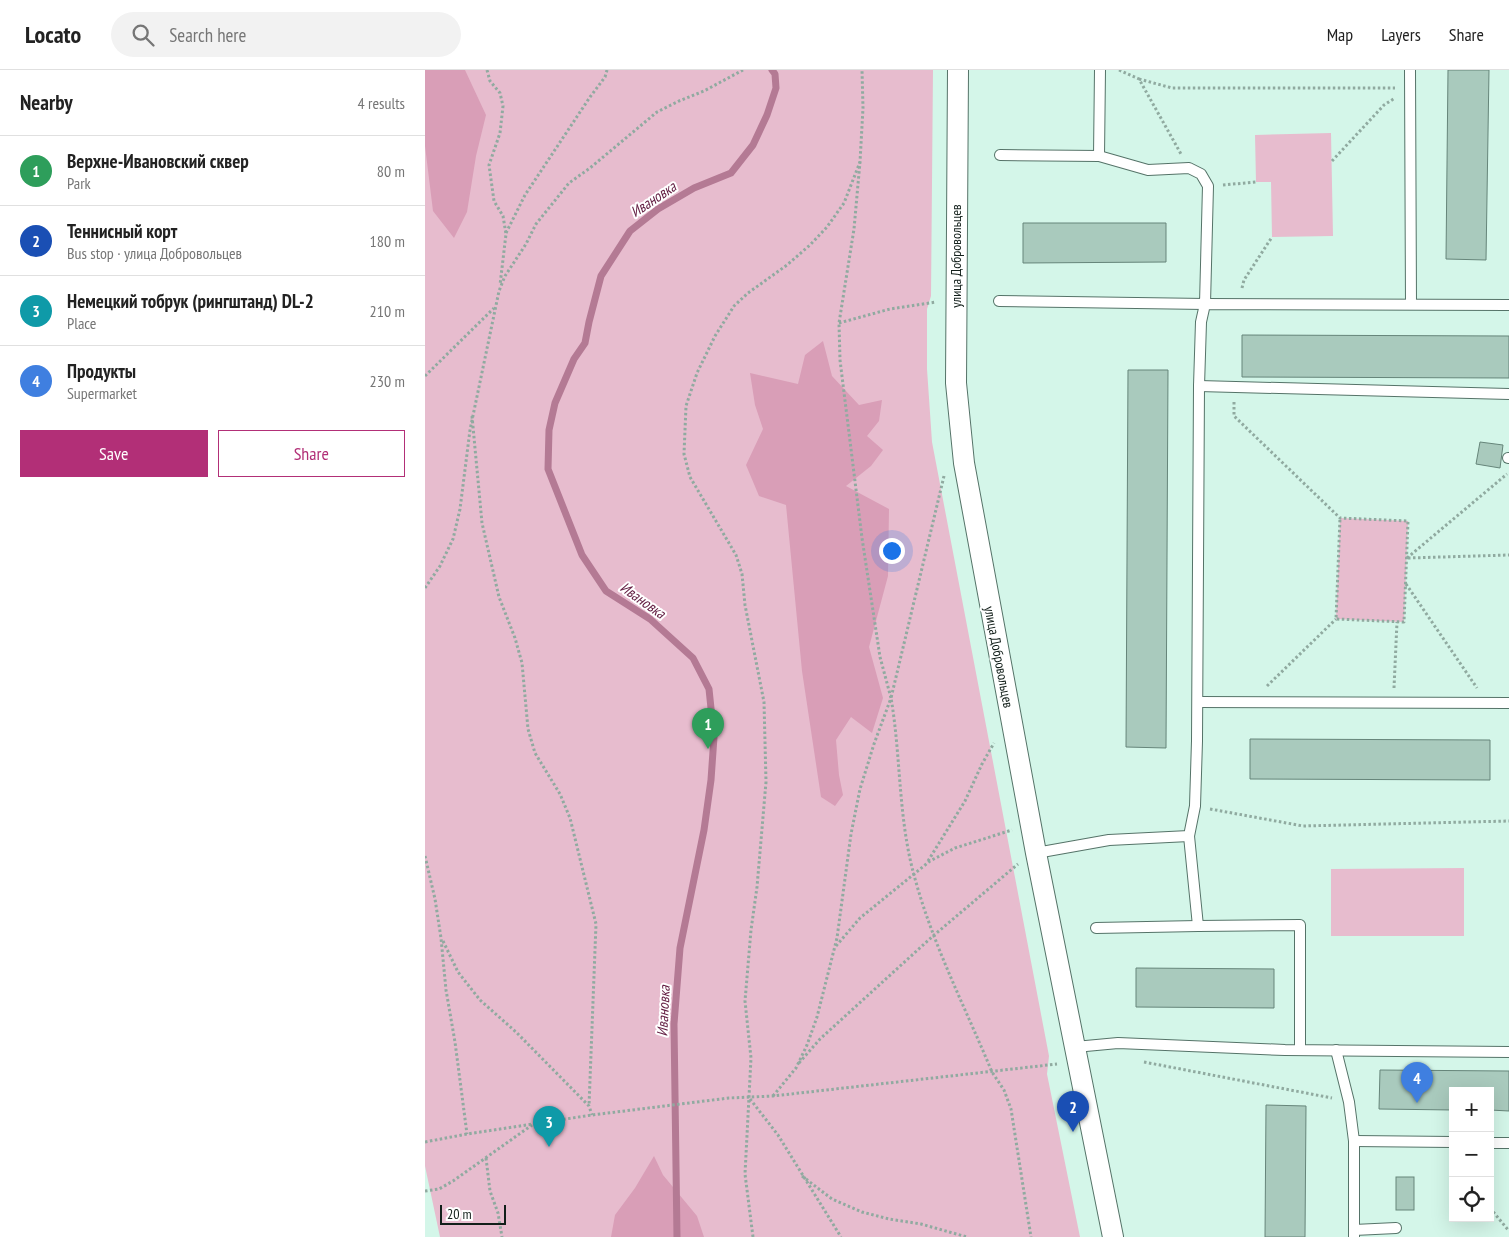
<!DOCTYPE html>
<html lang="en">
<head>
<meta charset="utf-8">
<style>
	body { margin:0; font-family:"PT Sans Narrow",sans-serif; background:#f2f2f2; color:#222 }
	.controls { position:absolute; right:15px; bottom:15px; display:grid; overflow:hidden; border-radius:0px; box-shadow:0 5px 20px #0002 }
	.controls button { width:45px; height:45px; display:grid; place-items:center; padding:0; border:0; border-bottom:1px solid #e0e0e0; background:#fff; color:#222; font:25px sans-serif }
	.scale { position:absolute; left:15px; bottom:12px; width:66px; box-sizing:border-box; padding-left:5px; border:2px solid #121f1a; border-top:0; font-size:14px; line-height:18px; white-space:nowrap; color:#121f1a; -webkit-text-stroke:4px #fff; paint-order:stroke }
	.you { position:absolute; left:466px; top:480px; width:18px; height:18px; margin:-12px; border:4px solid #fff; border-radius:50%; background:#1a73e8; box-shadow:0 0 0 8px #1a73e833 }
	.badge { display:grid; place-items:center; width:32px; height:32px; border-radius:50%; background:#b22f77; color:#fff; font-size:16px; font-weight:700 }
	.pin { position:absolute; translate:-50% -41px; filter:drop-shadow(0 1px 2px #0008) }
	.pin::after { content:''; position:absolute; top:26px; width:18px; height:15px; background:inherit; clip-path:polygon(0 0,100% 0,50% 100%) }
	.list { margin:0; padding:0; list-style:none }
	h2 { display:flex; justify-content:space-between; align-items:center; height:65px; margin:0; padding:0 20px; font-size:21px }
	h2 small { font-size:16px; font-weight:400; color:#767676 }
	.list li { display:grid; grid-template-columns:32px 1fr auto; gap:15px; align-items:center; box-sizing:border-box; height:70px; padding:0 20px; border-top:1px solid #e0e0e0 }
	.list b { display:block; font-size:19px; white-space:nowrap }
	.list p { margin:0; font-size:16px; white-space:nowrap; color:#767676 }
	.list em { font-size:16px; font-style:normal; color:#767676 }
	.actions { display:flex; gap:10px; padding:15px 20px }
	.actions a { flex:1; padding:11px 0; border:1px solid #b22f77; border-radius:0px; text-align:center; font-size:18px; color:#b22f77 }
	.actions .main { background:#b22f77; color:#fff }
	.icon { flex:none; width:28px; height:28px; fill:none; stroke:currentColor; stroke-width:2; stroke-linecap:round; stroke-linejoin:round }
	.map { position:relative; flex:none; width:1084px; height:1167px; overflow:hidden }
	header { display:flex; align-items:center; gap:30px; box-sizing:border-box; height:70px; padding:0 25px; background:#fff; border-bottom:1px solid #e0e0e0 }
	header strong { font-size:24px }
	nav { display:flex; gap:28px; margin-inline-start:auto; font-size:18px }
	.search { width:350px; height:45px; background:#f2f2f2; display:flex; align-items:center; gap:12px; box-sizing:border-box; padding:0 18px; border-radius:28px; color:#767676; font-size:19px }
	main { display:flex }
	aside { flex:1; background:#fff }
	.map>svg:first-child { display:block }
</style>
</head>
<body>
<header>
<strong>Locato</strong>
<div class="search"><svg class="icon" aria-label="search" viewBox="0 0 24 24"><circle cx="10" cy="10" r="6"/><path d="M15 15l6 6"/></svg>Search here</div>
<nav><a>Map</a><a>Layers</a><a>Share</a></nav>
</header>
<main>
<aside>
<h2>Nearby<small>4 results</small></h2>
<ul class="list">
<li><span class="badge" style="background:#2e9e5b">1</span><div><b>Верхне-Ивановский сквер</b><p>Park</p></div><em>80 m</em></li>
<li><span class="badge" style="background:#1a4fb4">2</span><div><b>Теннисный корт</b><p>Bus stop · улица Добровольцев</p></div><em>180 m</em></li>
<li><span class="badge" style="background:#0f9aa8">3</span><div><b>Немецкий тобрук (рингштанд) DL-2</b><p>Place</p></div><em>210 m</em></li>
<li><span class="badge" style="background:#3f7fe0">4</span><div><b>Продукты</b><p>Supermarket</p></div><em>230 m</em></li>
</ul>
<div class="actions"><a class="main">Save</a><a>Share</a></div>
</aside>
<div class="map">
<svg width="1084" height="1167" viewBox="0 0 1084 1167">
	<rect width="100%" height="100%" fill="#d4f6e9"/>
	<!-- green -->
	<g fill="#e7bcce">
		<path d="M0 0H508L506 226 502 239V299L507 372 624 986 622 1004 655 1167H15L0 1096Z"/>
		<path d="M906 63 908 166 847 167 846 112H831L830 65Z"/>
		<path d="M915 448 983 451 979 552 911 549Z"/>
		<path d="M1039 798V866H906V799Z"/>
	</g>
	<!-- forest -->
	<g fill="#d99eb7">
		<path d="M0 0H40L61 45 51 86 42 142 29 168 8 141 0 76Z"/>
		<path d="M398 271 407 306 434 335 457 330 454 351 442 366 458 380 446 396 421 416 464 439 463 506 444 577 458 628 447 663 426 647 411 670 414 705 418 725 410 736 396 727 377 601 361 435 334 426 321 395 338 359 330 335 325 303 373 314 380 285Z"/>
		<path d="M229 1086 238 1105 272 1146 279 1167H186L190 1145 210 1118Z"/>
	</g>
	<g fill="none" stroke-linecap="round" stroke-linejoin="round">
		<!-- stream -->
		<path stroke="#b47a94" stroke-width="7" d="M252 1167 249 954 255 878 279 760 286 710 289 667 284 619 268 588 225 549 181 521 157 485 123 399 124 360 130 333 149 289 160 273 164 252 176 206 205 161 233 139 269 118 306 103 328 75 342 45 351 18 350 4 347 0"/>
	</g>
	<!-- building -->
	<g fill="#a9cabd" stroke="#66857a">
		<path d="M1023 0H1064L1061 190 1021 189Z"/>
		<path d="M598 153H741V192L598 193Z"/>
		<path d="M817 265 1084 266V308L817 307Z"/>
		<path d="M703 300H743L741 678 701 677Z"/>
		<path d="M1055 372 1078 375 1075 398 1051 394Z"/>
		<path d="M825 669 1065 670V710L825 709Z"/>
		<path d="M711 898 849 899V938L711 937Z"/>
		<path d="M955 1000 1084 1001V1041L1065 1040V1021H1028V1040L954 1039Z"/>
		<path d="M841 1035 881 1036 880 1167H840Z"/>
		<rect x="971" y="1107" width="18" height="33"/>
	</g>
	<g fill="none" stroke-linecap="round" stroke-linejoin="round">
		<!-- service casing -->
		<g stroke="#557368" stroke-width="12">
			<g id="service">
				<path d="M985 0 986 234"/>
				<path d="M674 86 675 0"/>
				<path d="M574 231 780 234 783 116 776 104 764 98 723 100 674 86 575 85"/>
				<path d="M774 316 1084 324"/>
				<path d="M1083 388H1084"/>
				<path d="M773 632 1084 633"/>
				<path d="M764 766 773 856 875 855V980"/>
				<path d="M611 783 684 770 764 766 770 736 772 671 774 316 776 252 780 234 1084 235"/>
				<path d="M671 858 773 856"/>
				<path d="M650 977 693 973 860 980 1084 982"/>
				<path d="M911 980 924 1032 929 1071V1167"/>
				<path d="M929 1071 1028 1072"/>
				<path d="M1065 1073H1084"/>
				<path d="M929 1160 971 1158"/>
			</g>
		</g>
		<!-- minor casing -->
		<g stroke="#557368" stroke-width="22">
			<path id="minor" d="M533 0 531 313 539 393 611 783 688 1167"/>
		</g>
		<!-- path -->
		<g stroke="#90aaa0" stroke-width="3" stroke-dasharray="2.5 2.5" stroke-linecap="butt">
			<path d="M62 0 65 11 75 23 78 36 75 63 64 95 69 131 78 146 81 164 75 215"/>
			<path d="M694 0 714 9 756 84"/>
			<path d="M714 9 747 18H970"/>
			<path d="M907 91 959 35 970 28"/>
			<path d="M798 115 831 112"/>
			<path d="M81 163 100 125 165 27 180 7 182 0"/>
			<path d="M817 218 819 210 847 167"/>
			<path d="M414 253 465 239 511 232"/>
			<path d="M0 306 69 238"/>
			<path d="M809 332V346L915 448 983 451 979 552 911 549 915 448"/>
			<path d="M47 346 57 453 74 527 90 568 97 593 103 659 110 683 135 724 145 748 171 854 164 1036"/>
			<path d="M519 406 466 628C476 686 473 747 489 805 507 873 540 937 567 1002L579 1020 586 1039 606 1167"/>
			<path d="M982 488 1082 404"/>
			<path d="M983 488 1084 485"/>
			<path d="M981 514 1052 618"/>
			<path d="M0 518 15 496 28 469 35 439 45 360 74 221 80 206 101 174 111 154 144 113 165 98 232 42 254 31 279 21 318 0"/>
			<path d="M842 616 911 549"/>
			<path d="M969 618 972 552"/>
			<path d="M785 739 878 756 1084 751"/>
			<path d="M0 786 10 829 16 868 21 920 30 972 42 1064"/>
			<path d="M503 791 540 731 557 694 569 673"/>
			<path d="M18 871 33 902 55 930 91 962 164 1036 167 1045"/>
			<path d="M411 876 435 848 505 791 530 778 587 760"/>
			<path d="M719 992 907 1028"/>
			<path d="M374 993 395 969 508 866 593 794"/>
			<path d="M348 1026 371 998 382 975 392 947 412 868 426 764 435 719 449 674 466 628 455 587 437 468 415 290 414 253 429 159 435 92 438 38 437 0"/>
			<path d="M325 1029 353 1065 416 1167"/>
			<path d="M0 1072 42 1064 167 1045 304 1028 348 1026 632 994"/>
			<path d="M61 1088 65 1121 73 1143 77 1167"/>
			<path d="M377 1106 407 1129 437 1142 464 1149 496 1154 542 1167"/>
			<path d="M0 1121 14 1119 28 1111 107 1055"/>
			<path d="M1065 1138 1084 1161"/>
			<path d="M328 1167 320 1104 326 988 320 931 326 860 332 817 341 712 339 632 320 535 317 504 311 485 265 407 259 384 261 336 272 303 290 266 309 236 323 223 362 195 385 175 402 157 419 133 435 92"/>
		</g>
		<!-- service -->
		<use href="#service" stroke="#fff" stroke-width="10"/>
		<!-- minor -->
		<use href="#minor" stroke="#fff" stroke-width="20"/>
	</g>
	<g text-anchor="middle" dominant-baseline="central" stroke-width="4" stroke-linejoin="round" paint-order="stroke">
		<!-- street labels -->
		<g font-size="14" fill="#121f1a" stroke="#fff">
			<text transform="translate(531 186) rotate(-90)">улица Добровольцев</text>
			<text transform="translate(574 587) rotate(79)">улица Добровольцев</text>
		</g>
		<!-- water labels -->
		<g font-size="15" font-style="italic" fill="#601a3f" stroke="#fff">
			<text transform="translate(228 129) rotate(-34)">Ивановка</text>
			<text transform="translate(218 530) rotate(35)">Ивановка</text>
			<text transform="translate(238 941) rotate(-87)">Ивановка</text>
		</g>
	</g>
</svg>
<div class="controls">
<button>+</button>
<button>−</button>
<button><svg class="icon" aria-label="locate" viewBox="0 0 24 24"><circle cx="12" cy="12" r="6"/><path d="M12 2v4M12 18v4M2 12h4M18 12h4"/></svg></button>
</div>
<div class="scale">20 m</div>
<div class="you"></div>
<div class="pin badge" style="left:283px;top:679px;background:#2e9e5b">1</div>
<div class="pin badge" style="left:648px;top:1062px;background:#1a4fb4">2</div>
<div class="pin badge" style="left:124px;top:1077px;background:#0f9aa8">3</div>
<div class="pin badge" style="left:992px;top:1033px;background:#3f7fe0">4</div>
</div>
</main>
</body>
</html>
